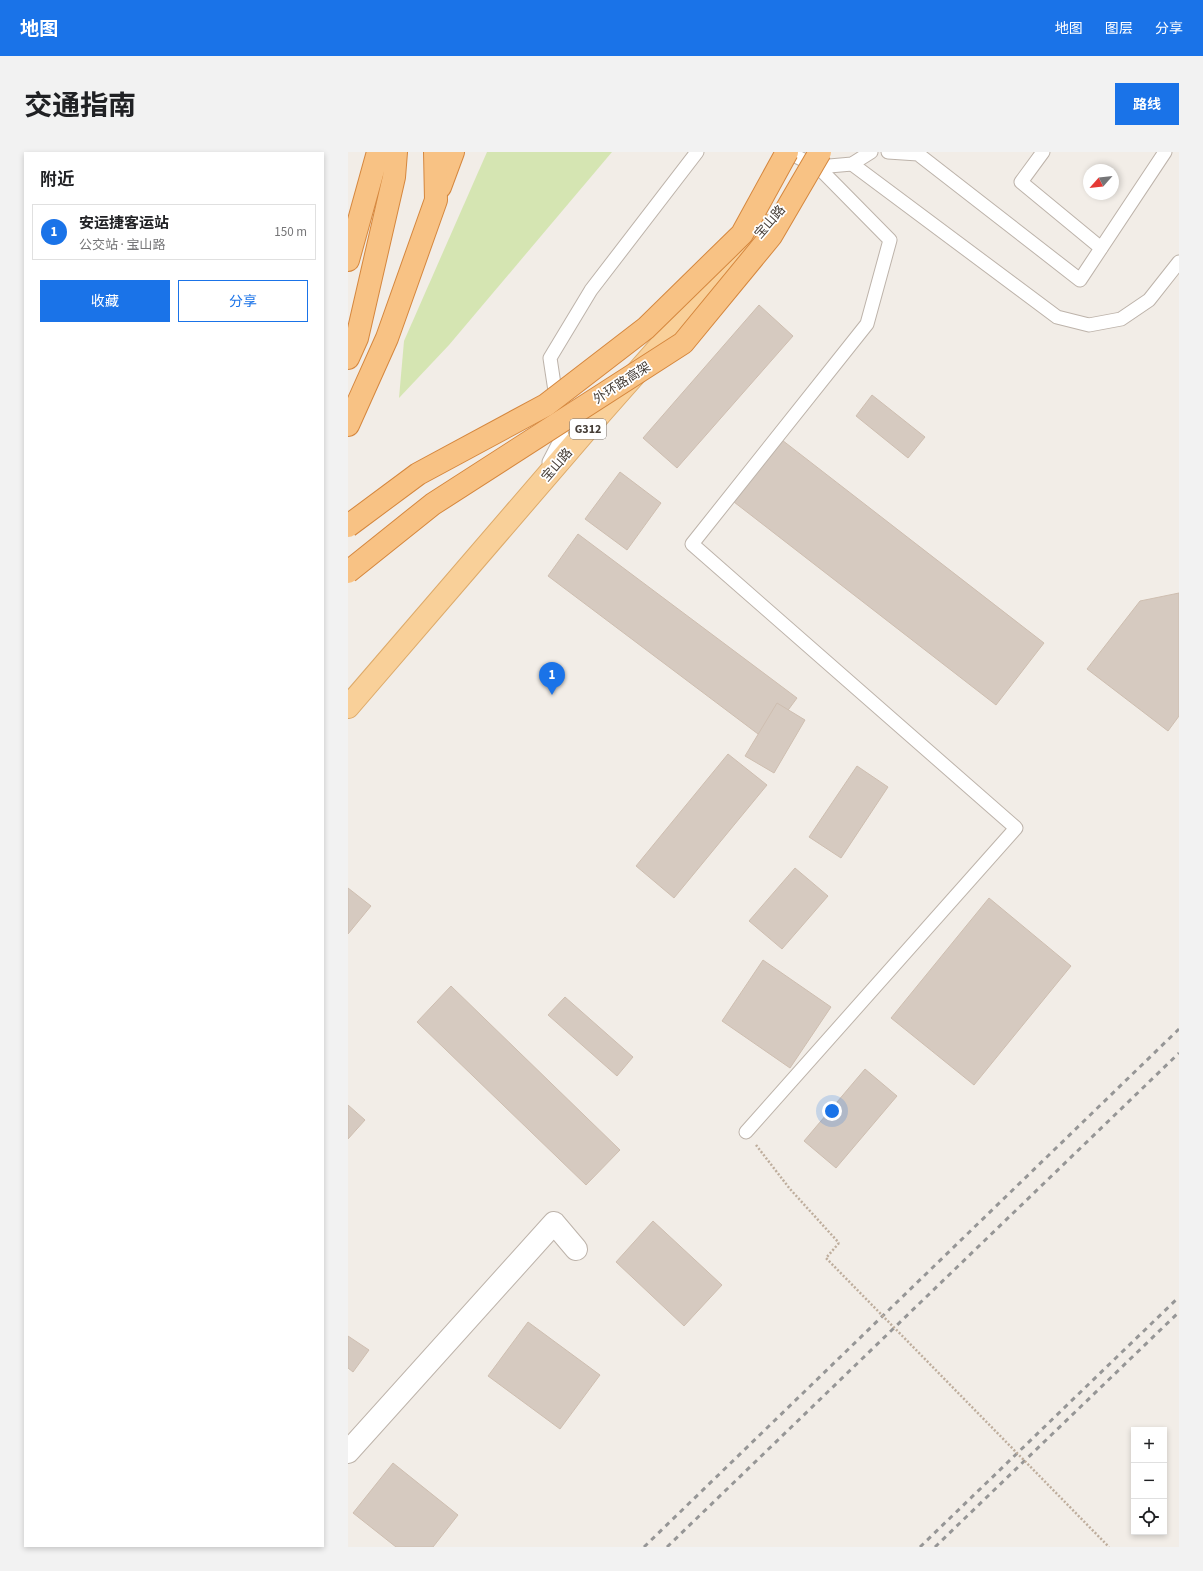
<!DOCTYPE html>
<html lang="zh">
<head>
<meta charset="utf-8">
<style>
	body { margin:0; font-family:"Source Sans 3","Noto Sans SC",sans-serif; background:#f2f2f2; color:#202124 }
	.controls { position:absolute; right:12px; bottom:12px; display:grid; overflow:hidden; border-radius:0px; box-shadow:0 2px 6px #0003 }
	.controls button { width:36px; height:36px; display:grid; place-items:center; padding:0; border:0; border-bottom:1px solid #e0e0e0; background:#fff; color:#202124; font:20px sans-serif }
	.compass { position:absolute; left:735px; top:12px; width:36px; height:36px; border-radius:50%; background:#fff; box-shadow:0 2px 6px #0003; rotate:243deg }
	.you { position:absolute; left:484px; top:959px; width:14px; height:14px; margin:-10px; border:3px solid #fff; border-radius:50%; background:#1a73e8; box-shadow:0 0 0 6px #1a73e833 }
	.badge { display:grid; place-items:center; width:26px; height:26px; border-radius:50%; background:#1a73e8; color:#fff; font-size:13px; font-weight:700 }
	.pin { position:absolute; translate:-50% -33px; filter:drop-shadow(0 1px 2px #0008) }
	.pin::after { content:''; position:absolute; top:21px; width:14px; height:12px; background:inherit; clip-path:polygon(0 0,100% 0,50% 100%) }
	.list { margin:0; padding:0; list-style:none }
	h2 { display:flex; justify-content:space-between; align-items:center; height:52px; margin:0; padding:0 16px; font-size:17px }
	h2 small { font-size:13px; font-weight:400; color:#757577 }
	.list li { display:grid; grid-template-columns:26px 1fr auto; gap:12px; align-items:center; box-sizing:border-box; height:56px; margin:0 8px 8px; padding:0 8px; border:1px solid #e0e0e0; border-radius:0px }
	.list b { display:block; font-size:15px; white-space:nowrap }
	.list p { margin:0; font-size:13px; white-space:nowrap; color:#757577 }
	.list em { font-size:13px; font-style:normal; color:#757577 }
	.actions { display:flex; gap:8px; padding:12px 16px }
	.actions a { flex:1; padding:9px 0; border:1px solid #1a73e8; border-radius:0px; text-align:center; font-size:14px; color:#1a73e8 }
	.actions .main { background:#1a73e8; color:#fff }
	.icon { flex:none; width:22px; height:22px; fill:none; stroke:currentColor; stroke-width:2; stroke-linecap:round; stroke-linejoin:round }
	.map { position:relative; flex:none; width:831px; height:1395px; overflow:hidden; border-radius:0px }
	header { display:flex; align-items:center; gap:24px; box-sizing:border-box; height:56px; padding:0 20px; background:#1a73e8; color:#fff }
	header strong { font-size:19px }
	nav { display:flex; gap:22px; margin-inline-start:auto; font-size:14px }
	.intro { display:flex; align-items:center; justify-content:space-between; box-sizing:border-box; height:96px; padding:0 24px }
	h1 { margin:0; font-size:28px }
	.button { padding:10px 18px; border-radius:0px; background:#1a73e8; color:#fff; font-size:14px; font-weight:700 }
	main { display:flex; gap:24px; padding:0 24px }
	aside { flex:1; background:#fff; border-radius:0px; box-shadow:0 2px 6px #0003 }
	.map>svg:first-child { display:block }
</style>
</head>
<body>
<header>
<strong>地图</strong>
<nav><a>地图</a><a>图层</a><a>分享</a></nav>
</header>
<div class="intro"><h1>交通指南</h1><a class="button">路线</a></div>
<main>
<aside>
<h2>附近<small></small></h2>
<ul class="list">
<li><span class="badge">1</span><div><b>安运捷客运站</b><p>公交站 · 宝山路</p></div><em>150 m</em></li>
</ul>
<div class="actions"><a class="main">收藏</a><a>分享</a></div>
</aside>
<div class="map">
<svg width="831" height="1395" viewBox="0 0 831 1395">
	<rect width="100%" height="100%" fill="#f2ede7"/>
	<!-- green -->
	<path fill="#d5e5b2" d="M139 0H264L101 193 51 246 56 189Z"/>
	<!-- building -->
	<g fill="#d6cac0" stroke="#cebeb0">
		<path d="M411 153 445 184 329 316 295 286Z"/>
		<path d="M524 243 577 285 560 306 508 264Z"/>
		<path d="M434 288 696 491 648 553 386 350Z"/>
		<path d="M272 320 313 351 279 398 237 367Z"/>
		<path d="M230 382 449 546 418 588 200 424Z"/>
		<path d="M831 441V564L820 579 739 517 792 449Z"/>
		<path d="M429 551 457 568 426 621 397 604Z"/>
		<path d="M380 602 419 633 326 746 288 714Z"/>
		<path d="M509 614 540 635 493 706 461 685Z"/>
		<path d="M447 716 480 744 434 797 401 769Z"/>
		<path d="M0 736 23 754 0 782Z"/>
		<path d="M641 746 723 814 626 933 543 866Z"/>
		<path d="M415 808 483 855 442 916 374 869Z"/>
		<path d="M103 834 272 998 238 1033 69 870Z"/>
		<path d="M217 845 285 905 269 924 200 863Z"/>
		<path d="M517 917 549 944 488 1016 456 989Z"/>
		<path d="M0 953 17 968 0 987Z"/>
		<path d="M305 1069 374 1133 336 1174 268 1110Z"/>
		<path d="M180 1170 252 1223 212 1277 140 1224Z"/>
		<path d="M0 1184 21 1198 5 1220 0 1216Z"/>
		<path d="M45 1311 110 1363 85 1395H48L5 1361Z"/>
	</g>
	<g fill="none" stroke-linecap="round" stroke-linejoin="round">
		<!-- service casing -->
		<g stroke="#bdb3aa" stroke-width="15">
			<g id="service">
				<path d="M540 0 570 2 732 128 817 0"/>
				<path d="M695 0 673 30 753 96"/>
				<path d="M504 12 709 165 741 173 773 167 801 148 831 110"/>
				<path d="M470 15 504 12 523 0"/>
				<path d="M201 310 214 285 202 206 243 138 349 0"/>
				<path d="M398 980 668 676 344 392 519 172 542 88 470 15 439 0"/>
			</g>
		</g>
		<!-- minor casing -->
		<g stroke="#bdb3aa" stroke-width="24">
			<path id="minor" d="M0 1300 206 1071 228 1097"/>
		</g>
		<!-- primary casing -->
		<g stroke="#ddaa6a" stroke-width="24">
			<path id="primary" d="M0 555 253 261 418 74"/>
		</g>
		<!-- trunk casing -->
		<g stroke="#d5873e" stroke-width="24">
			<g id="trunk">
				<path d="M92 35 105 0"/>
				<path d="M0 108 30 0"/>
				<path d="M0 206 9 186 46 25 48 0"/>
				<path d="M0 273 39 186 88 48 87 0"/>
			</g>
		</g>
		<!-- path -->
		<path stroke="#bead9c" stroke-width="2.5" stroke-dasharray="2 2" stroke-linecap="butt" d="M408 993 442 1037 491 1091"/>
		<!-- service -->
		<use href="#service" stroke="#fff" stroke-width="13"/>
		<!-- minor -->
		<use href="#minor" stroke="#fff" stroke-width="22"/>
		<!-- primary -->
		<use href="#primary" stroke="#f9d099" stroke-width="22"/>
		<!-- trunk -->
		<use href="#trunk" stroke="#f8c284" stroke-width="22"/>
		<!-- rail -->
		<g stroke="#969696" stroke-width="3" stroke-dasharray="5 5" stroke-linecap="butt">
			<path d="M296 1395 831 877"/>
			<path d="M319 1395 831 901"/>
			<path d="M572 1395 831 1145"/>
			<path d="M587 1395 831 1160"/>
		</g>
		<!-- trunk-bridge casing -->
		<g stroke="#d5873e" stroke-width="24" stroke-linecap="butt">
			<g id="trunk-bridge">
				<path d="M0 374 70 322 198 253 298 176 394 82 439 0"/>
				<path d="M0 420 85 352 335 191 423 84 472 0"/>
			</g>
		</g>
		<!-- path-bridge -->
		<path stroke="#bead9c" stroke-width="2.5" stroke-dasharray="2 2" stroke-linecap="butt" d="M491 1091 478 1106 761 1395"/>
		<!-- trunk-bridge -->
		<use href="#trunk-bridge" stroke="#f8c284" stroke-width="22"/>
	</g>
	<g text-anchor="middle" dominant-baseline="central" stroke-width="3.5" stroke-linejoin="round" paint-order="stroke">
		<!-- shield labels -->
		<rect fill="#fff" stroke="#7d7772" stroke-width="1" x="222" y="267" width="36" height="20" rx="3"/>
		<g font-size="12" font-weight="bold" fill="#453d36">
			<text x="240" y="277">G312</text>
		</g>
		<!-- street labels -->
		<g font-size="13" fill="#453d36" stroke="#fff">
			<text transform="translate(422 70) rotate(-49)">宝山路</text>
			<text transform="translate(274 231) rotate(-33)">外环路高架</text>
			<text transform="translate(209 313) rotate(-49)">宝山路</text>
		</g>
	</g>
</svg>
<div class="controls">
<button>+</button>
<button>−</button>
<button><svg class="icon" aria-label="locate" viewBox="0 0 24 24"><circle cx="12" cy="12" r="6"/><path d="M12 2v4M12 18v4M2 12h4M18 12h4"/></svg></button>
</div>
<svg class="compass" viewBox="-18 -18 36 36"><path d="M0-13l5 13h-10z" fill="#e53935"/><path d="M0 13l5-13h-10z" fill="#757577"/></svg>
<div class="you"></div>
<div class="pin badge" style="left:204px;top:543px">1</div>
</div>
</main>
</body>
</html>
